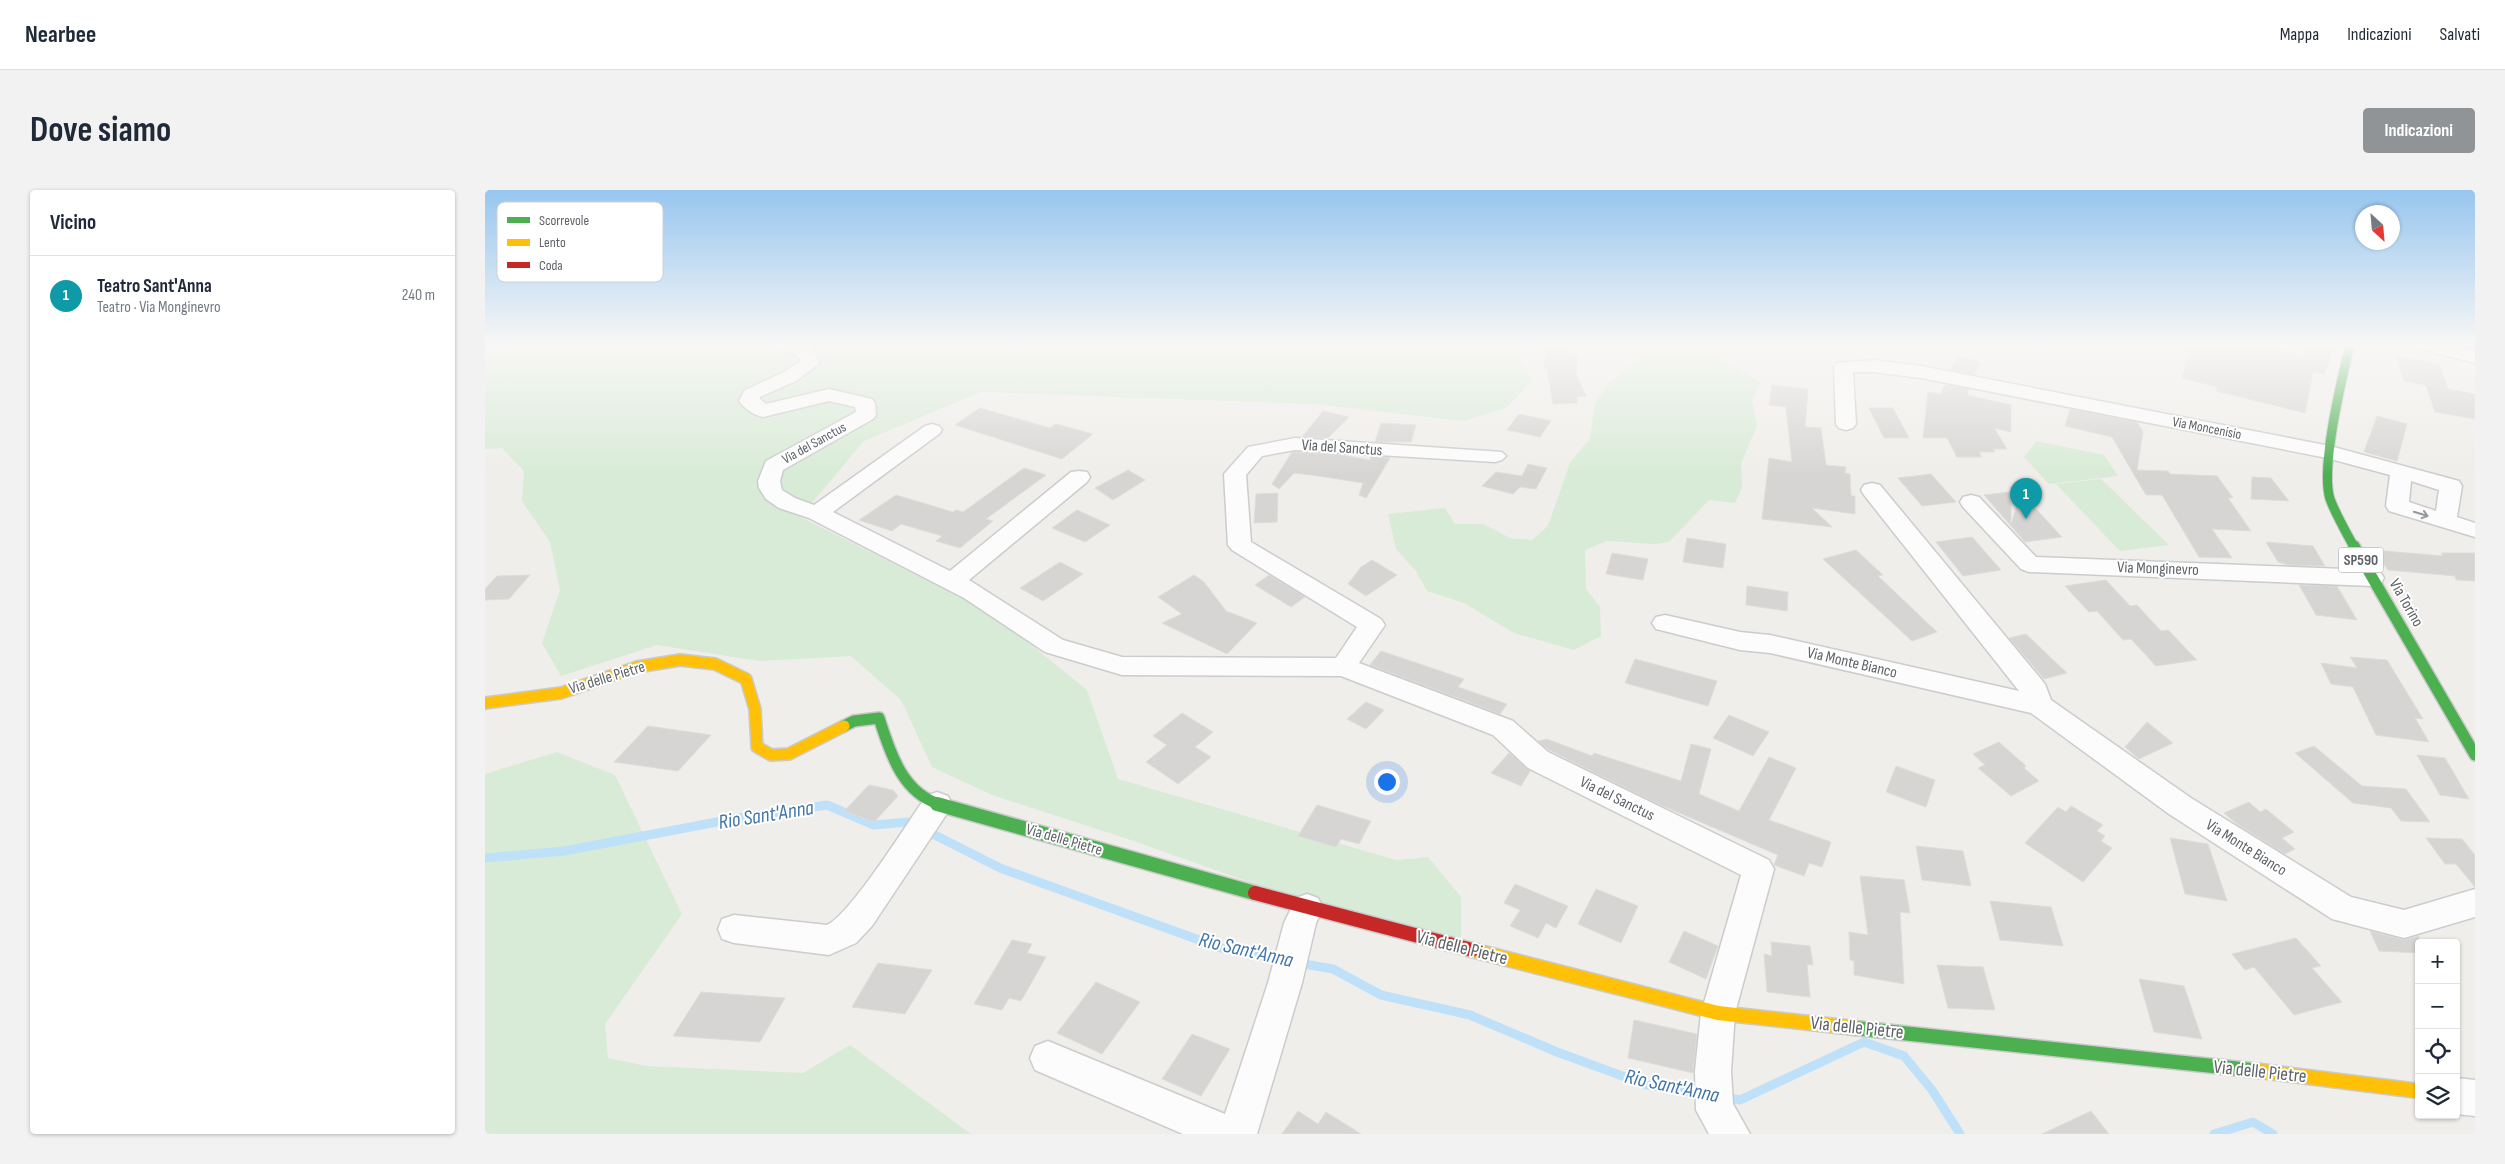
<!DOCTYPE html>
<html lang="it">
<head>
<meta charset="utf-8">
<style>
	body { margin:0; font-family:"Sofia Sans Condensed",sans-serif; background:#f2f2f3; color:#1f2937 }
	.controls { position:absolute; right:15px; bottom:15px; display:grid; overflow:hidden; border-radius:5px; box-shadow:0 1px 4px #0004 }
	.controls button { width:45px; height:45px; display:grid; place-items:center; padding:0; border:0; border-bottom:1px solid #e0e1e3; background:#fff; color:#1f2937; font:25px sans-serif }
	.compass { position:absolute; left:1870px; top:15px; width:45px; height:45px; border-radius:50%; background:#fff; box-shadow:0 1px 4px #0004; rotate:154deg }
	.you { position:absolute; left:901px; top:591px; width:18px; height:18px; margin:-12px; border:4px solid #fff; border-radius:50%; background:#1a73e8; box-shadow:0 0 0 8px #1a73e833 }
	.badge { display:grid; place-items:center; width:32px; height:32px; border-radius:50%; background:#919496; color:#fff; font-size:16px; font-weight:700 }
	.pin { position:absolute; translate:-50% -41px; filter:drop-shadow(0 1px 2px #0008) }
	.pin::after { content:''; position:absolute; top:26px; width:18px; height:15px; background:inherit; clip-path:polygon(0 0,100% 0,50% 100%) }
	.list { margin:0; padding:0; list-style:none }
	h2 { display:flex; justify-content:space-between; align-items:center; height:65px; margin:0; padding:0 20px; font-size:21px }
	h2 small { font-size:16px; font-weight:400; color:#747a83 }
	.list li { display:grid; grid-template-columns:32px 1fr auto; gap:15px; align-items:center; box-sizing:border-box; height:80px; padding:0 20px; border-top:1px solid #e0e1e3 }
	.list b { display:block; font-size:19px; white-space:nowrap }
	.list p { margin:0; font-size:16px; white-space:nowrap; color:#747a83 }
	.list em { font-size:16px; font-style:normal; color:#747a83 }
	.icon { flex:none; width:28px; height:28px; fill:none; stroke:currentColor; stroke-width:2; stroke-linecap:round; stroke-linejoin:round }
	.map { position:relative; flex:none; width:1990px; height:944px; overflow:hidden; border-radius:5px }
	header { display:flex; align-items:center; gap:30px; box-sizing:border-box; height:70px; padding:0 25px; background:#fff; border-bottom:1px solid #e0e1e3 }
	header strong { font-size:24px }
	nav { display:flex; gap:28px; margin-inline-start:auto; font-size:18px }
	.intro { display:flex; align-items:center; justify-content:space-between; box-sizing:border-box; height:120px; padding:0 30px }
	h1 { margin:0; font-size:35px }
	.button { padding:12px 22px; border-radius:5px; background:#919496; color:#fff; font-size:18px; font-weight:700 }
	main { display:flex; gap:30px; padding:0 30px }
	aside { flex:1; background:#fff; border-radius:5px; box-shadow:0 1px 4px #0004 }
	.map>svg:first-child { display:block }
</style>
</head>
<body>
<header>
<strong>Nearbee</strong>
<nav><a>Mappa</a><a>Indicazioni</a><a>Salvati</a></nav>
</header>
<div class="intro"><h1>Dove siamo</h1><a class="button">Indicazioni</a></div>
<main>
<aside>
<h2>Vicino<small></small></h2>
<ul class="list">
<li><span class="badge" style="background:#0f9aa8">1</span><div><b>Teatro Sant'Anna</b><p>Teatro · Via Monginevro</p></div><em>240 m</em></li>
</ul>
</aside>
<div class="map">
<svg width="1990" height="944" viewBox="0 0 1990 944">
	<rect width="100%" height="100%" fill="#efeeea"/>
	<!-- green -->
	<g fill="#d8ebd6">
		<path d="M0 154H1031L1046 192 1021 218 978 231 830 214 496 202 379 251 315 327 503 420 602 500 633 589 911 670 943 667 976 707V750L775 696 649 651 507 605 447 577 416 510 366 466 274 471 172 455 76 486 57 453 75 400 65 352 37 311 39 281 17 258 0 259Z"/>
		<path d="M1166 154H1225L1224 161 1275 192 1267 209 1272 236 1256 273 1257 298 1250 313 1224 310 1184 352 1170 354 1122 351 1100 360 1101 399 1115 417 1116 446 1089 460 1029 443 979 413 942 401 931 381 911 359 903 324 960 318 970 334H998L1025 348 1047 350 1063 336 1085 273 1105 248 1110 213 1123 194 1159 164Z"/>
		<path d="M1551 251 1619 265 1633 286 1564 294 1539 267Z"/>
		<path d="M1616 289 1684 355 1635 361 1571 294Z"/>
		<path d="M72 562 130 585 197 724 120 834 123 868 161 876 318 883 365 855 486 944H0V584Z"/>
	</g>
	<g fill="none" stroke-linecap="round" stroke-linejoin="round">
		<!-- stream-far1 -->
		<path stroke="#bfe0f9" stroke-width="7" d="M340 615H343"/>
		<!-- stream -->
		<g stroke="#bfe0f9" stroke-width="9">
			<path d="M440 640 515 678 739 759 798 770"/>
			<path d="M0 668 79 661 253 628 342 615 389 635 424 632 430 636"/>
			<path d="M813 773 848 779 896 805 985 825 1072 862 1162 895 1219 904"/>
			<path d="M1239 907 1255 910 1379 852 1419 866 1447 900 1475 944"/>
			<path d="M1729 944 1768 932 1788 944"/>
		</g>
	</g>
	<!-- building -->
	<g fill="#d6d5d3" stroke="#deddd9">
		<path d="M1062 154H1084L1083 165H1093L1091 183 1101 206 1092 207 1093 213 1068 214 1062 179H1059Z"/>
		<path d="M1706 154 1745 157 1746 154H1771L1820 167 1824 154H1850L1840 184 1828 182 1820 223 1731 201 1732 197 1697 188Z"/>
		<path d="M1472 166 1495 172 1490 185 1466 180Z"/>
		<path d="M1911 166 1954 174 1963 199 1990 204V229L1950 222 1941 195 1919 191Z"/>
		<path d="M1287 195 1323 199 1320 237 1336 238 1341 275 1361 277 1360 283 1365 284 1366 306H1370V324L1327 318 1347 337 1277 329 1284 268 1307 272 1301 217 1284 215Z"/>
		<path d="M1460 195 1484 199 1482 205 1526 215V242L1509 238 1522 259H1508L1510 262H1494L1497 267H1472L1462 248H1438L1443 202 1456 204Z"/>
		<path d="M495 218 565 238 571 234 608 244 577 269 470 235Z"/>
		<path d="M1384 218H1408L1424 248H1399Z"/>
		<path d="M1585 219 1652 232 1658 242 1652 280 1683 281 1685 284 1732 286 1748 308H1743L1766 341 1727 339 1747 368 1714 367 1677 305H1661L1627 247 1580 236Z"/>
		<path d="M838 221 864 227 843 248 817 247Z"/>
		<path d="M1034 224 1066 231 1055 247 1022 240Z"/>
		<path d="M1892 226 1922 234 1912 271 1879 262Z"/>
		<path d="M896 233 931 235 926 252H890Z"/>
		<path d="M807 262 850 264 885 270 886 266 905 268 881 308 874 305 878 293 827 285 809 283 794 299 787 294Z"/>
		<path d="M1043 274 1062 278 1051 299 1035 297 1028 304 997 296 1011 282 1037 286Z"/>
		<path d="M539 278 561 285 501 329 508 331 475 358 451 351 457 346 416 334 407 341 374 330 411 305 468 322 471 320 478 322Z"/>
		<path d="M643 280 660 290 628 310 610 298Z"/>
		<path d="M1446 284 1471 312 1437 316 1413 288Z"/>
		<path d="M1767 287 1786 288 1804 311 1766 309Z"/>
		<path d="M1526 302V334L1536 303 1577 347 1540 352 1499 305Z"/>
		<path d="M793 303 792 332 769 333 771 304Z"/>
		<path d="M592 320 625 335 600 352 567 338Z"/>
		<path d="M1487 347 1516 380 1478 386 1451 352Z"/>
		<path d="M1202 348 1241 354 1238 378 1198 372Z"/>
		<path d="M1781 352 1828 356 1840 376 1803 375 1793 372Z"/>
		<path d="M1371 360 1398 385 1393 386 1452 442 1427 451 1338 369Z"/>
		<path d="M1889 360 1958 366 1956 363H1990V391L1971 390 1970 386 1903 380Z"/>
		<path d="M1127 363 1163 369 1158 390 1121 384Z"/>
		<path d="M887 370 912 385 881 406 863 394 876 377Z"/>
		<path d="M575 372 598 384 558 411 535 398Z"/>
		<path d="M45 385 24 409 0 410V399L12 386Z"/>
		<path d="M709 385 719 392 741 421 772 433 742 464 677 433 697 424 673 407Z"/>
		<path d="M784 385 820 407 806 417 770 395Z"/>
		<path d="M1621 390 1645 416 1652 415 1676 441 1683 440 1712 470 1671 476 1646 449 1638 450 1612 421 1604 422 1580 396Z"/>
		<path d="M1814 395 1852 396 1872 430 1831 425Z"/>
		<path d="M1262 396 1303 402 1302 421 1261 415Z"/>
		<path d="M1541 444 1582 483 1559 489 1524 448Z"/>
		<path d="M896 461 979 489 973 497 1022 514 1015 524 885 475Z"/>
		<path d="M1865 467 1902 470 1938 529 1930 528 1944 552 1891 545 1868 497 1846 494 1836 473 1872 478Z"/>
		<path d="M1150 469 1232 491 1223 516 1140 493Z"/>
		<path d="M881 512 899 520 881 539 862 529Z"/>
		<path d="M697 523 728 542 710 557 726 567 693 594 661 572 682 555 668 546Z"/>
		<path d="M1244 525 1284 542 1268 566 1228 548Z"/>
		<path d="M1662 532 1688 553 1654 569 1640 557Z"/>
		<path d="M163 536 226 545 193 581 129 572Z"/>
		<path d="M1062 549 1107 566 1109 563 1196 591 1206 554 1226 559 1214 604 1254 621 1284 567 1311 578 1284 630 1346 652 1337 677 1324 673 1319 686 1289 675 1293 665 1171 613 1064 560 1053 551Z"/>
		<path d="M1514 552 1541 576 1539 578 1554 591 1526 606 1493 578 1500 575 1488 564Z"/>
		<path d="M1829 556 1877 596 1921 599 1945 632 1916 631 1906 618 1868 613 1810 563Z"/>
		<path d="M1024 563 1045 581 1036 596 1006 583Z"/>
		<path d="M1932 565 1960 568 1984 609 1955 605Z"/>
		<path d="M1411 576 1450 590 1441 617 1401 602Z"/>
		<path d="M384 595 408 600 413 606 389 632 359 621Z"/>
		<path d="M1764 612 1775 622 1781 619 1809 642 1797 648 1810 659 1800 664 1752 634 1739 623Z"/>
		<path d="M832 615 886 631 874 654 856 649 851 657 813 646Z"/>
		<path d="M1586 616 1618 635 1612 641 1620 646 1616 651 1627 658 1598 692 1540 653 1573 617 1581 622Z"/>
		<path d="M1685 648 1723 654 1742 711 1700 704Z"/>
		<path d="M1941 648 1977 649 1990 665V697L1971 674H1960Z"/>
		<path d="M1431 656 1478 661 1486 696 1437 690Z"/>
		<path d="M1375 686 1419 690 1425 723 1415 722 1419 794 1369 785V771L1365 770 1364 742 1383 745Z"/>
		<path d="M1030 694 1083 716 1071 738 1061 733 1053 748 1025 736 1035 720 1019 713Z"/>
		<path d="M1111 699 1153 716 1136 753 1093 734Z"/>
		<path d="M1505 711 1566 717 1578 756 1515 750Z"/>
		<path d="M1199 741 1233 756 1221 789 1184 772Z"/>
		<path d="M1885 741 1919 750 1934 746V763L1894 761Z"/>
		<path d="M1811 748 1836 776 1827 778 1857 812 1809 825 1769 777 1760 780 1747 764Z"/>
		<path d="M527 750 547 754 542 763 561 767 536 811 524 808 517 820 489 814Z"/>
		<path d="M1286 752 1325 756 1328 775 1322 774 1325 807 1282 802 1279 764 1287 766Z"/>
		<path d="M393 773 447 780 420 824 367 817Z"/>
		<path d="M1452 775 1498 777 1510 820 1463 818Z"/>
		<path d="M1654 789 1699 796 1717 849 1669 842Z"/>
		<path d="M611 792 655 812 617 864 572 843Z"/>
		<path d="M216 802 300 808 275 852 188 846Z"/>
		<path d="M1149 830 1212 844 1208 883 1143 868Z"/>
		<path d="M707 844 745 859 716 906 677 889Z"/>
		<path d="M813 921 833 934 841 922 876 944H797Z"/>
		<path d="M1606 921 1624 944H1557Z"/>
	</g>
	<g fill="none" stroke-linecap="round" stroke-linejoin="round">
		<!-- street casing -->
		<g stroke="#cbcccc" stroke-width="3">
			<g id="street">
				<path d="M288 154 325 156 335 173 311 191 275 207V209L281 214 344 199 387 209 390 213 391 225 388 229 298 280 295 291 297 300 310 308 329 315 440 236 447 234 454 236 457 240 454 244 348 322 465 381 586 282 594 281 602 282 605 287 602 292 484 390 578 450 637 467 851 468 872 437 747 360 743 355 739 284 763 257 810 248 1017 262 1021 266 1017 270 1010 272 810 260 777 266 761 285 766 352 896 429 900 435 874 473 1028 531 1063 562 1284 670 1289 679 1250 823 1246 881 1248 914 1265 944H1224L1211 920 1210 881 1216 823 1256 685 1043 578 1008 545 856 486 637 485 560 462 479 408 324 328 294 318 281 309 274 298 273 291 281 271 371 222 370 217 344 211 278 227C269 225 260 219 254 211L260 200 297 183 316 171 311 164 291 158Z"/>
				<path d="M1928 154H1959L1990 161V173L1931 158Z"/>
				<path d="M1388 170 1436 176 1845 256 1974 291 1977 296 1972 327 1990 333V347L1904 321 1901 316 1905 285 1842 268 1436 188 1388 182H1368L1371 234 1368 238 1361 240 1354 238 1351 234 1349 177 1351 173ZM1926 291 1954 300 1951 321 1924 312Z"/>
				<path d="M1387 293 1395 295 1560 494 1566 510 1706 608 1866 707 1919 720 1990 699V727L1919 748 1847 729 1684 624 1546 523 1285 463 1255 460 1171 439 1167 433 1171 427 1180 425 1255 442 1285 445 1534 501 1379 305 1376 300 1379 295Z"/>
				<path d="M1486 305 1494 307 1551 367 1887 380 1896 383 1899 388 1896 393 1887 396 1544 382 1536 379 1478 317 1475 312 1478 307Z"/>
				<path d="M452 602 463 606 467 614 463 622 387 736 371 753 344 765 249 753 237 749 233 739 237 729 249 725 342 735C365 725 424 631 441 606Z"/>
				<path d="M822 704 833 708 838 718 831 733 817 793 772 944H698L550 880 545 868 550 856 563 851 740 924 783 793 799 733 811 708Z"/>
				<path d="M1971 888 1990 890V926L1971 924Z"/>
			</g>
		</g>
		<!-- fast-far2 casing -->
		<g stroke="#cacacb" stroke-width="11">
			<path id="fast-far2" d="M1865 154C1857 189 1835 277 1845 309 1851 325 1861 342 1869 357"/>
		</g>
		<!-- fast-far1 casing -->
		<g stroke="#cacacb" stroke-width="14">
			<g id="fast-far1">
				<path d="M1869 356 1990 565"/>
				<path d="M359 536 369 531 394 528C405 562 417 604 457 615"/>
			</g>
		</g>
		<!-- fast casing -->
		<g stroke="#cacacb" stroke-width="17">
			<g id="fast">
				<path d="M452 614 770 703"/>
				<path d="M1370 838 1775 881"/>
			</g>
		</g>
		<!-- slow-far1 casing -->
		<g stroke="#cacacb" stroke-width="14">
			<path id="slow-far1" d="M0 513 76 503 152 477 195 470 230 474 261 489 270 519 272 557 286 565 304 564 359 536"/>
		</g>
		<!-- slow casing -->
		<g stroke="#cacacb" stroke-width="17">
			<g id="slow">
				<path d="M987 760 1233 823 1370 838"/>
				<path d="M1775 881 1934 901"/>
			</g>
		</g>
		<!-- jam casing -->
		<g stroke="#cacacb" stroke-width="17">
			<path id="jam" d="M770 703 987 760"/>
		</g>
		<!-- street -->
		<use href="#street" fill="#fdfcfc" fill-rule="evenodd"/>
		<!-- fast-far2 -->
		<use href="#fast-far2" stroke="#4caf50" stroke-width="9"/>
		<!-- fast-far1 -->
		<use href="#fast-far1" stroke="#4caf50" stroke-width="11"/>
		<!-- fast -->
		<use href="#fast" stroke="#4caf50" stroke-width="14"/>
		<!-- slow-far1 -->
		<use href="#slow-far1" stroke="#ffc107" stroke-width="11"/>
		<!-- slow -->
		<use href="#slow" stroke="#ffc107" stroke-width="14"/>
		<!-- jam -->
		<use href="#jam" stroke="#c62828" stroke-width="14"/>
	</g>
	<!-- one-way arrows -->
	<defs><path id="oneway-shaft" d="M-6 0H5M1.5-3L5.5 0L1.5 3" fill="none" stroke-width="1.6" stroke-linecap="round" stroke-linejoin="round" transform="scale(1.25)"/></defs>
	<use stroke="#96999c" href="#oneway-shaft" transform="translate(1936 324) rotate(17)"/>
	<!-- sky -->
	<linearGradient id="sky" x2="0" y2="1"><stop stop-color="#97c6ef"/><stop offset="0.54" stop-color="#f8f7f6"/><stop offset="1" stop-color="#f8f7f6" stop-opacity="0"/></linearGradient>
	<rect width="1990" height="286" fill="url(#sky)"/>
	<g text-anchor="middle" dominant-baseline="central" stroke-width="4" stroke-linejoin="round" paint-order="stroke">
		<!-- far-street labels -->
		<g font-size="14" fill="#5f6368" stroke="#fff">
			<text transform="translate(1722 238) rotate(11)">Via Moncenisio</text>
			<text transform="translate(329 253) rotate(-29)">Via del Sanctus</text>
		</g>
		<!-- shield labels -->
		<rect fill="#fff" stroke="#8f9295" stroke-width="1" x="1853.5" y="357.5" width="45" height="25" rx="4"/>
		<g font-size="15" font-weight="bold" fill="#5f6368">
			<text x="1876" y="370">SP590</text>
		</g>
		<!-- street labels -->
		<g font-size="16" fill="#5f6368" stroke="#fff">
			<text transform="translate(857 258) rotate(4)">Via del Sanctus</text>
			<text transform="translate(1673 379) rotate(2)">Via Monginevro</text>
			<text transform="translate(1921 413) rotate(60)">Via Torino</text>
			<text transform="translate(1367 473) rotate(13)">Via Monte Bianco</text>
			<text transform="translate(122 488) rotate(-17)">Via delle Pietre</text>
			<text transform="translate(1132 609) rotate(26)">Via del Sanctus</text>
			<text transform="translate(579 650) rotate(16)">Via delle Pietre</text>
			<text transform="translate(1761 658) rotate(32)">Via Monte Bianco</text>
		</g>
		<!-- near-street labels -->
		<g font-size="19" fill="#5f6368" stroke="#fff">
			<text transform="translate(977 758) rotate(14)">Via delle Pietre</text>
			<text transform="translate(1372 838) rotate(6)">Via delle Pietre</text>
			<text transform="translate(1775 882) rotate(6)">Via delle Pietre</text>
		</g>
		<!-- near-water labels -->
		<g font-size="21" font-style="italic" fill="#4174aa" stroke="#fff">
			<text transform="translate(281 625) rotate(-9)">Rio Sant'Anna</text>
			<text transform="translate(761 760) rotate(13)">Rio Sant'Anna</text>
			<text transform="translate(1187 896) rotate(12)">Rio Sant'Anna</text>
		</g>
	</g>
	<!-- legend -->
	<rect x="12" y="12" width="166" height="80" rx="8" fill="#fff" stroke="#cfd0d2" stroke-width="1"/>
	<rect x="22" y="27" width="23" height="6" fill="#4caf50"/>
	<rect x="22" y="49" width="23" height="7" fill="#ffc107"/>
	<rect x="22" y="72" width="23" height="6" fill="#c62828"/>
	<g font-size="14" fill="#5f6368">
		<text x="54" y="35">Scorrevole</text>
		<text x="54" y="57">Lento</text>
		<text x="54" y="80">Coda</text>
	</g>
</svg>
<div class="controls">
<button>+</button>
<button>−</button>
<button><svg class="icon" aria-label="locate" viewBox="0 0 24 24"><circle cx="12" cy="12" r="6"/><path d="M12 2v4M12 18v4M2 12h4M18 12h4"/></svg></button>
<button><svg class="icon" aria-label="layers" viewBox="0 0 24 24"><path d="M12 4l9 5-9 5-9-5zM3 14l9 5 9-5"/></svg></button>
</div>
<svg class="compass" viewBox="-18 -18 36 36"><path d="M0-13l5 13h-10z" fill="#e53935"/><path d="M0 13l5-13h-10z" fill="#747a83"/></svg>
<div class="you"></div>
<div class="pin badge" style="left:1541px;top:329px;background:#0f9aa8">1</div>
</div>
</main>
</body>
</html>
